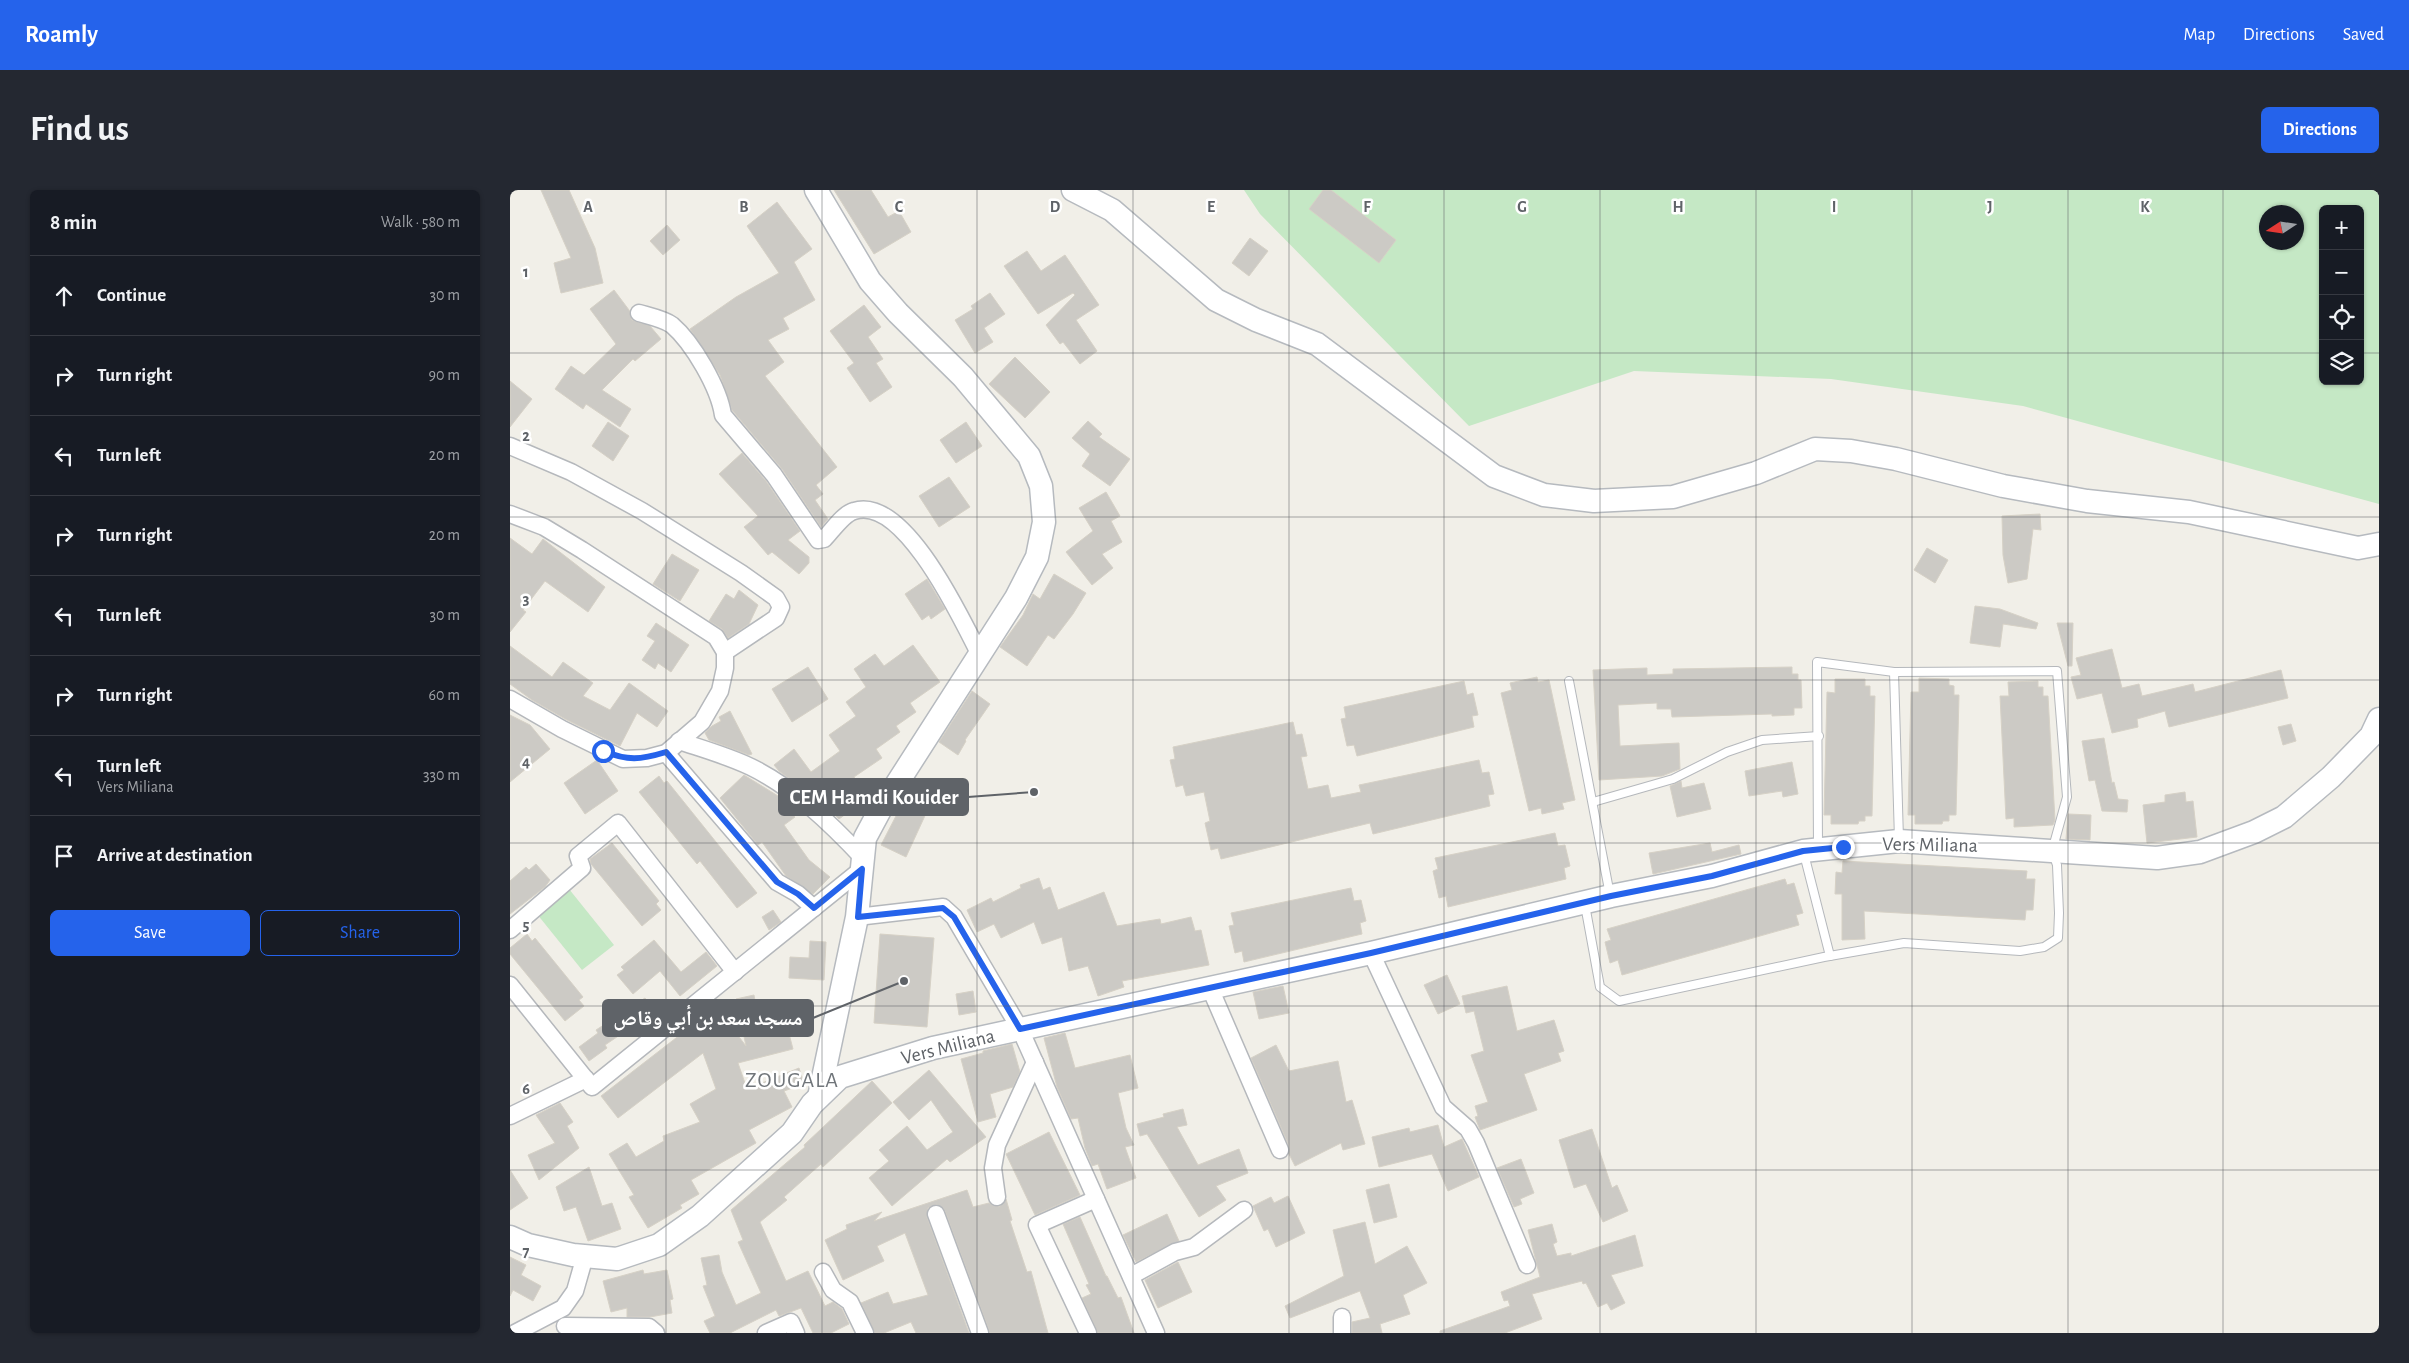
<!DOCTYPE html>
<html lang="en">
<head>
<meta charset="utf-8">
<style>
	body { margin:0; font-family:"Alegreya Sans","Noto Naskh Arabic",sans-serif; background:#242831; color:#f1f3f6 }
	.controls { position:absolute; right:15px; top:15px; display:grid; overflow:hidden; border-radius:8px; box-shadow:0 1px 4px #0004 }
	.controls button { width:45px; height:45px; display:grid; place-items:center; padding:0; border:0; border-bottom:1px solid #363941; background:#171b24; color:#f1f3f6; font:25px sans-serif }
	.compass { position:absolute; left:1749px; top:15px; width:45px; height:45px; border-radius:50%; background:#171b24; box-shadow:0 1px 4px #0004; rotate:258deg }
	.stop { position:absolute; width:15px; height:15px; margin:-11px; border:4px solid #2563eb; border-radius:50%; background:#fff }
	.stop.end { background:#2563eb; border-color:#fff; box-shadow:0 1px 5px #0008 }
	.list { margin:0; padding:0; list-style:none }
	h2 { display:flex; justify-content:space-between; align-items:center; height:65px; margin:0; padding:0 20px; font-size:21px }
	h2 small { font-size:16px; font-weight:400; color:#9ea1a6 }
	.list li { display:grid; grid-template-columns:32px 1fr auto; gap:15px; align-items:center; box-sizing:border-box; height:80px; padding:0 20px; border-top:1px solid #363941 }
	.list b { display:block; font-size:19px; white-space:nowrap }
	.list p { margin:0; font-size:16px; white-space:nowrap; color:#9ea1a6 }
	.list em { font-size:16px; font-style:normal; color:#9ea1a6 }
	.actions { display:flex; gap:10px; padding:15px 20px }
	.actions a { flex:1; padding:11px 0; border:1px solid #2563eb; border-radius:8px; text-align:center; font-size:18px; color:#2563eb }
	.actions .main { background:#2563eb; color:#fff }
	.icon { flex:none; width:28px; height:28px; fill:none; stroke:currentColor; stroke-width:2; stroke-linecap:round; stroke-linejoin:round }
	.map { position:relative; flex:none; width:1869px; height:1143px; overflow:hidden; border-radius:8px }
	header { display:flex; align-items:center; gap:30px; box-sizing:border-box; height:70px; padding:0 25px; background:#2563eb; color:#fff }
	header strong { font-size:24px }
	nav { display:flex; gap:28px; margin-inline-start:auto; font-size:18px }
	.intro { display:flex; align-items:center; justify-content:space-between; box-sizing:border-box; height:120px; padding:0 30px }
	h1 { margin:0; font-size:35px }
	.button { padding:12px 22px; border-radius:8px; background:#2563eb; color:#fff; font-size:18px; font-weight:700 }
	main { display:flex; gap:30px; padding:0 30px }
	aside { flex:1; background:#171b24; border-radius:8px; box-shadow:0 1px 4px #0004 }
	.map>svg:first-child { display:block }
</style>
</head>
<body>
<header>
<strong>Roamly</strong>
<nav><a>Map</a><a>Directions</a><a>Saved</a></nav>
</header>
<div class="intro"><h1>Find us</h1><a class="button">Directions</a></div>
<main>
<aside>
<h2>8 min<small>Walk · 580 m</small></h2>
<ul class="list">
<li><svg class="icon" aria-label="ahead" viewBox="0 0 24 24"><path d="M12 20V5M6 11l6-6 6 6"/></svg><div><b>Continue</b></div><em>30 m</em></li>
<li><svg class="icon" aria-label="right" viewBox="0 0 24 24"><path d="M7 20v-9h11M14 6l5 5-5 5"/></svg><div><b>Turn right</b></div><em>90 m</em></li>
<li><svg class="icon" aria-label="left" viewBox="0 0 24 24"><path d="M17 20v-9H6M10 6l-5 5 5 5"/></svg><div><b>Turn left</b></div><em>20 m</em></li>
<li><svg class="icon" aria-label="right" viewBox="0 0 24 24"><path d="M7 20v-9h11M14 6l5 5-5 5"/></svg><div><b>Turn right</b></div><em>20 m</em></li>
<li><svg class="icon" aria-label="left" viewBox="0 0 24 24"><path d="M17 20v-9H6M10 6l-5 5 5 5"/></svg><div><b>Turn left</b></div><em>30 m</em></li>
<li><svg class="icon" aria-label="right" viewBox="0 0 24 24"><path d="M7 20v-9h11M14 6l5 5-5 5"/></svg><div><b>Turn right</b></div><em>60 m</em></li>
<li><svg class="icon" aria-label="left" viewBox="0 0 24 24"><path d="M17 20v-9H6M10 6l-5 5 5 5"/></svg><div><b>Turn left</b><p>Vers Miliana</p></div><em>330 m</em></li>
<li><svg class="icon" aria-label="arrive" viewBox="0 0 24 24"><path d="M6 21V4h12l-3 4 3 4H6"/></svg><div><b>Arrive at destination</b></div></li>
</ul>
<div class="actions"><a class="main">Save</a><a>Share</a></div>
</aside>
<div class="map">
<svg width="1869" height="1143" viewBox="0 0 1869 1143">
	<rect width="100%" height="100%" fill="#f1efe8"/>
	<!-- green -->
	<g fill="#c5e8c5" fill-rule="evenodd">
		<path d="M734 0H1869V314L1513 216 1321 189 1124 181 959 236 750 24ZM1813 19H1850V191H1813ZM1756 22H1786V52H1756Z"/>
		<path d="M59 699 104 755 72 780 27 724Z"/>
	</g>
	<!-- building -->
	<g fill="#cccac5" stroke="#d6d1c6">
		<path d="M31 0H59L85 58 93 93 51 103 44 73 61 68Z"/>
		<path d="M324 0H361L378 27 389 21 401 42 364 64Z"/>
		<path d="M813 0H821L886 50 869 73 799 19Z"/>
		<path d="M267 12 302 59 284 72 305 110 273 128 279 139 258 150 274 172 255 186 327 277 306 295 313 304 305 310 318 329 311 337 272 279 222 220 210 185 180 139 226 107 269 83 237 36Z"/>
		<path d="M157 35 170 50 153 65 140 51Z"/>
		<path d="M740 48 758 61 739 86 722 73Z"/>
		<path d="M517 61 531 81 555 65 589 115 566 130 587 161 570 174 553 152 550 154 536 135 565 105 563 103 528 124 494 76Z"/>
		<path d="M104 100 119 120 122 130 140 136 151 149 125 171 123 169 92 200 121 219 110 237 76 214 73 219 45 199 61 176 74 185 106 154 80 119Z"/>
		<path d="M480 103 495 124 474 138 483 152 465 163 445 130 463 119 461 116Z"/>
		<path d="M354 115 371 137 358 147 373 169 366 173 382 197 360 212 337 178 344 173 320 141Z"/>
		<path d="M505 167 540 202 515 228 479 194Z"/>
		<path d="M0 191 22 209 0 237Z"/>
		<path d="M578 231 592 244 589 247 620 269 600 296 572 276 580 264 562 248Z"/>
		<path d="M98 232 119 246 103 271 82 256Z"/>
		<path d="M456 232 472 256 446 273 430 250Z"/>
		<path d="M232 263 256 291 290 341 278 350 299 367V373L289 384 262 362 258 365 234 337 248 326 209 284Z"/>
		<path d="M439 287 460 317 429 337 409 306Z"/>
		<path d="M596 302 610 326 601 331 612 352 592 364 603 378 582 395 556 362 583 341 569 318Z"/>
		<path d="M1530 324 1531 340 1523 339 1517 389 1498 393 1493 365 1492 326Z"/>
		<path d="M0 348 22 364 33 349 95 397 78 422 35 391 13 420 16 422 0 442Z"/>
		<path d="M1417 358 1438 370 1425 393 1404 380Z"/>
		<path d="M162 364 189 380 170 411 143 394Z"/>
		<path d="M544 384 576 403 563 424 544 449 538 445 517 476 490 457 513 425 523 404 530 409Z"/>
		<path d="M417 389 435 419 421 429 419 425 412 430 395 404Z"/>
		<path d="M229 400 248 415 239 434 218 448 212 439 199 431 216 404 224 409Z"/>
		<path d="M1465 416 1490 419 1528 433 1526 439 1493 434 1490 457 1460 453Z"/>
		<path d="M146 433 179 455 161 482 148 473 145 479 132 470 145 451 137 446Z"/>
		<path d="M1547 433H1563L1562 476H1558Z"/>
		<path d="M403 455 430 492 400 513 406 522 386 536 390 542 366 559 372 568 344 587 359 607 329 629 300 600 297 602 269 581 264 575 284 559 301 582 330 561 319 545 346 526 336 512 356 497 344 479 365 464 374 476Z"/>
		<path d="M0 456 42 487 53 472 83 493 73 506 100 520 119 493 158 521 147 537 127 523 110 556 57 530 22 510 0 494Z"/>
		<path d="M1602 459 1612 498 1629 494 1632 506 1683 494 1685 502 1771 480 1778 508 1659 537 1655 521 1627 529 1628 537 1602 543 1592 503 1567 509 1561 487 1571 485 1566 468Z"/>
		<path d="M298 477 318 509 282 532 262 499Z"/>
		<path d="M1282 477V484H1288V490H1291L1292 518H1284V525L1262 526V524L1162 527 1161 519H1147V513L1108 515 1110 556 1169 553 1170 579 1152 586 1089 590 1083 480 1137 478V485L1163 484V479Z"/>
		<path d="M1027 487 1028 492 1039 490 1065 610 1052 613 1054 619 1032 624 1031 618 1019 621 991 503 1002 500 1000 493Z"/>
		<path d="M1409 488 1439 489V495L1444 496V505H1449L1446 625H1439V631H1433L1432 634H1405V625H1398L1401 502H1409Z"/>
		<path d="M1325 489H1355V496H1360V506H1365L1362 626H1355V631H1349L1348 634H1321V625H1314L1317 502 1325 503Z"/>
		<path d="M954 491 957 505 963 503 968 525 962 526 964 537 847 566 844 555 837 556 831 529 836 528 834 517Z"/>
		<path d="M1528 491V497H1533V506H1538L1545 630 1543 635 1504 637V628L1496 629 1490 506H1499L1498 492Z"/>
		<path d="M462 501 480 514 455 550 456 551 448 565 429 552Z"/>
		<path d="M220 521 242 564 239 565 199 550 195 543 202 536 211 531 209 527Z"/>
		<path d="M0 525 20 535 40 559 0 592Z"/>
		<path d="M783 532 786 545 792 544 797 566 791 567 798 599 818 595 821 608 851 602 849 595 969 570 972 583 979 582 984 604 978 605 980 616 863 644 860 633 711 669 708 658 701 660 695 633 700 631 694 602 676 606 673 595 666 597 660 570 665 569 663 557Z"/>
		<path d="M1781 534 1786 551 1773 555 1768 537Z"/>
		<path d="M1594 548 1602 593 1604 592 1608 609 1618 610 1617 622 1592 621 1585 590 1579 591 1572 551Z"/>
		<path d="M87 570 108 601 75 624 54 593Z"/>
		<path d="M1282 572 1288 604 1273 607 1272 601 1239 606 1235 581Z"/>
		<path d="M234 585 281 614 276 618 285 627 274 635 299 670 320 687 303 704 276 686 252 652 248 655 210 608Z"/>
		<path d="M149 586 154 593 157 591 247 703 227 718 190 671 187 674 129 602Z"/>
		<path d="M1171 591 1172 598 1194 593 1201 619 1167 627 1160 596Z"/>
		<path d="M402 595 424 606 396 667 371 655Z"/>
		<path d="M1675 602 1676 612 1683 611 1687 647 1637 653 1633 615 1655 612V605Z"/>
		<path d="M1558 624 1581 625 1580 650 1556 649Z"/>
		<path d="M1045 643 1048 656 1055 655 1060 676 1054 678 1056 689 938 717 936 706 929 708 923 681 928 679 925 668Z"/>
		<path d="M102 653 149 711 146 714 151 720 132 736 81 674 80 669Z"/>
		<path d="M1200 653 1202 662 1229 655 1231 664 1143 684 1139 663Z"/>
		<path d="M1333 671 1517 681 1516 689H1525L1523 720H1516L1515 730 1354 721 1355 749 1332 750V704H1325L1326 682 1332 683Z"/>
		<path d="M26 674 40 690 35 697 0 724V691L16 677 19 680Z"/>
		<path d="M529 688 533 700 540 697 548 720 594 702 607 736 650 729 651 734 681 727 685 741 691 740 699 775 612 791 614 797 588 806 578 776 559 781 552 747 532 754 524 732 491 748 484 734 467 742 457 720 481 708 483 712 511 698 510 695Z"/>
		<path d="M1275 689 1277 695 1284 693 1293 723 1286 725 1289 735 1112 785 1108 770 1100 773 1095 752 1101 750 1097 739Z"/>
		<path d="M841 698 844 711 851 710 856 731 850 733 852 744 734 772 732 761 725 763 719 736 724 735 721 723Z"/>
		<path d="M263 720 271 732 259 740 252 727Z"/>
		<path d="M17 744 22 751 25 748 73 807 69 810 74 816 55 831 0 764V758Z"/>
		<path d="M370 744 424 748 417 837 364 833Z"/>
		<path d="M144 750 171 782 196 762 207 776 170 806 150 781 123 804 107 785 114 780 111 777Z"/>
		<path d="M300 751 316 752 314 790 279 788 280 767 299 768Z"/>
		<path d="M937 785 950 814 928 824 914 795Z"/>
		<path d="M773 796 779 823 749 829 743 802Z"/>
		<path d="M997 796 1007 841 1044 830 1054 861 1048 863 1051 871 1014 884 1027 920 970 940 965 927 968 926 965 916 978 912 961 865 974 861 964 821 956 823 952 806Z"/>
		<path d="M463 801 466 822 449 825 446 804Z"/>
		<path d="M244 805 248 828 273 821 283 859 228 873 237 899 289 878 294 894 274 901 282 917 239 940 246 953 181 990 189 1004 170 1015 172 1018 138 1038 119 1007 124 1005 99 964 117 953 126 967 154 951 153 946 190 932 180 914 206 899 193 863 108 928 91 906 206 817 236 856 226 809Z"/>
		<path d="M135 808 144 822 95 855 97 858 79 871 69 857 88 843 86 840Z"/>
		<path d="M555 843 565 878 620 865 628 898 608 903 616 938 624 955 615 957 626 988 597 999 588 974 582 976 575 958 568 928 561 929 547 897 534 848Z"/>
		<path d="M502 854 510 882 503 897 480 904 486 927 468 932 451 869 473 863V861Z"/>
		<path d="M766 855 779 881 828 871 836 912 842 910 855 954 833 960 831 953 785 976 779 964V956L741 868Z"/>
		<path d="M419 880 476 947 440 972 437 969 382 1016 359 988 379 971 369 960 397 936 417 960 443 942 421 910 399 930 383 912Z"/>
		<path d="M362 891 382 913 313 977 311 974 274 1007 277 1010 250 1032 276 1091 298 1081 315 1116 323 1112 332 1119 339 1134 321 1143H303L291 1118 269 1126 266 1120 220 1143H200L194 1131 205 1126 193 1096 197 1095 191 1068 209 1065 212 1082 226 1115 251 1103 228 1052 233 1050 221 1020 295 957 294 955Z"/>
		<path d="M50 913 63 932 57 936 69 958 29 990 18 965 45 953 26 925Z"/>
		<path d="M673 919 677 935 667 937 688 975 729 959 738 983 706 996 716 1010 689 1027 637 944 630 946 627 934 654 927 653 924Z"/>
		<path d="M928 935 934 957 952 949 969 987 938 1001 922 964 869 977 862 947 899 938 900 942Z"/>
		<path d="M1082 939 1102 998 1107 995 1118 1021 1093 1032 1076 994 1064 998 1049 950Z"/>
		<path d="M539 942 570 1005 525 1025 496 964Z"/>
		<path d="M1011 969 1024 1003 1010 1009 1012 1014 1004 1017 987 978Z"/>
		<path d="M79 977 92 1016 102 1013 111 1039 78 1051 66 1017 54 1021 46 997Z"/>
		<path d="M0 980 18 1008 0 1020Z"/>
		<path d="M879 994 887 1027 864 1033 856 1000Z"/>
		<path d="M457 1000 463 1017 479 1013 489 1017 496 1009 502 1030 500 1031 517 1082 521 1081 538 1143H480L435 1021 427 1014 418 1018 417 1027 459 1143H406L401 1132 374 1143H365L351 1113 378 1102 383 1114 418 1105 395 1043 367 1056 374 1071 333 1090 315 1050 337 1039 336 1035 372 1022 364 1031Z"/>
		<path d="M778 1006 795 1043 766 1057 758 1039 754 1041 743 1016 761 1007 764 1013Z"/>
		<path d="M657 1024 669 1051 626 1072 613 1045Z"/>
		<path d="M570 1027 596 1086H597L608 1108 611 1107 624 1143H588L572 1108 581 1104 576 1095 579 1094 553 1034Z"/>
		<path d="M855 1032 865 1074 897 1056 917 1093 893 1105 900 1124 870 1134 872 1143H842V1132L860 1128 850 1101 780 1128 775 1116 834 1086 823 1040Z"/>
		<path d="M1042 1034 1047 1052 1043 1054 1047 1066 1061 1063V1066L1125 1045 1133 1076 1101 1085 1115 1113 1101 1120 1097 1113 1088 1117 1076 1093 1073 1094 1072 1091 1022 1104 1032 1129 995 1143H930V1141L1000 1116 998 1110 994 1111 991 1102 1030 1087 1018 1040Z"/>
		<path d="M0 1067 16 1075 11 1085 31 1096 23 1111 3 1100 0 1106Z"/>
		<path d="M668 1072 682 1102 648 1118 635 1090Z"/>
		<path d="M133 1080 134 1084 157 1080 163 1109 160 1110 162 1123 140 1127H117V1118L101 1122 93 1091Z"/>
	</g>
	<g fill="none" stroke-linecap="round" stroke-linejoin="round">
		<!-- lane casing -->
		<g stroke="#b5b8bc" stroke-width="10">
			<g id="lane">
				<path d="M1059 491 1100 705"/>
				<path d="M1083 612 1163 589 1217 562 1252 550 1309 546"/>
				<path d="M1308 657 1307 472 1384 482"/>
				<path d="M1294 664 1320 766"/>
				<path d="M1075 715 1090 797 1109 811 1314 767 1394 753 1510 761 1534 757 1548 748 1549 723 1547 675 1542 661 1557 607 1547 481 1384 482 1389 649"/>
			</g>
		</g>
		<!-- street casing -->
		<g stroke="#b5b8bc" stroke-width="19">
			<g id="street">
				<path d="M129 123C139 126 154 129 162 135 183 153 209 198 213 225L264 285 308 350 314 349C322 341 333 324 344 321 394 304 452 430 470 465"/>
				<path d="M0 256 61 282 132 321 231 383 266 408 271 417 266 428 215 462"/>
				<path d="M0 324 34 337 72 360 206 447 215 462V478L210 501 192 532 156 563 137 568 113 569 52 539 0 509"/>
				<path d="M169 551C193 559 218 566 241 577 284 598 321 634 353 668"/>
				<path d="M156 563 267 692 288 704 304 718"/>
				<path d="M347 727 433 717 444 727 510 839 646 1143"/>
				<path d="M0 740 72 678 68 666 108 633 225 782"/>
				<path d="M861 763 933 917 958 939 966 953 1017 1075"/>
				<path d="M0 795 82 897 352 679"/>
				<path d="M700 798 770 960"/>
				<path d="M0 926 76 889"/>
				<path d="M487 1007 483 978 487 955 525 872"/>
				<path d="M426 1024 470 1143"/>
				<path d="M313 1082 323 1100 340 1112 355 1143"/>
				<path d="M621 1086 665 1062 684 1057 734 1020"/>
				<path d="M55 1136 139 1137 146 1143"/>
				<path d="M5 1143 53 1118 65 1101 75 1066"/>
				<path d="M256 1143 281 1132 286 1143"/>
				<path d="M578 1143 527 1035 586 1009"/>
				<path d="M832 1143V1127"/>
			</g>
		</g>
		<!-- secondary casing -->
		<g stroke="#b6babf" stroke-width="25">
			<g id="secondary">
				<path d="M306 0 360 91 388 123 453 187 519 266 531 296 534 332 527 367 506 408 370 620 355 648 347 727 309 907"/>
				<path d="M563 0 602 20 706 110 746 130 807 154 984 286 1034 305 1084 311 1163 307 1246 283 1305 259 1341 261 1386 269 1493 296 1577 311 1679 322 1848 358 1869 354"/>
				<path d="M0 1047 18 1055 63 1065 107 1069 149 1055 190 1026 282 943 302 914 330 887 423 858 861 763 1101 706 1202 686 1293 661 1389 651 1647 668 1690 662 1744 642 1774 627 1821 587 1861 546 1869 529"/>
			</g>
		</g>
		<!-- lane -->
		<use href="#lane" stroke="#fff" stroke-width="8"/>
		<!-- street -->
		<use href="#street" stroke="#fff" stroke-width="16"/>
		<!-- secondary -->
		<use href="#secondary" stroke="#fff" stroke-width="22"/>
	</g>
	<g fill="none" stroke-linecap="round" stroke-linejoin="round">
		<!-- route -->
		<path stroke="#2563eb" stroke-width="6" d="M93 561C118 571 130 570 156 562L267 692 288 704 304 718 352 679 348 727 433 718 444 727 510 839 861 763 1101 706 1202 686 1293 661 1333 657"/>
	</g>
	<!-- grid -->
	<path fill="none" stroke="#5f6368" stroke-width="1" stroke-opacity="0.55" d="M156 0V1143M312 0V1143M467 0V1143M623 0V1143M779 0V1143M934 0V1143M1090 0V1143M1246 0V1143M1402 0V1143M1558 0V1143M1713 0V1143M0 163H1813M1850 163H1869M0 327H1869M0 490H1869M0 653H1869M0 816H1869M0 980H1869"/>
	<g text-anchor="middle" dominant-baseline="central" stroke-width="5" stroke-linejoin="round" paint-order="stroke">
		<!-- street labels -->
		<g font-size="20" fill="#5f6368" stroke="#fff">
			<text transform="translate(1420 655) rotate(1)">Vers Miliana</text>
			<text transform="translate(438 857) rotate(-14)">Vers Miliana</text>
		</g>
		<!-- quarter labels -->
		<g font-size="22" letter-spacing="1" fill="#70757a" stroke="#fff">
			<text x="282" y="890">ZOUGALA</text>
		</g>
	</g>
	<g font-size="16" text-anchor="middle" font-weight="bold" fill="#5f6368" stroke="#fff" stroke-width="5" stroke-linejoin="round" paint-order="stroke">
		<text x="78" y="22">A</text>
		<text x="234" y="22">B</text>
		<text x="389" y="22">C</text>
		<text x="545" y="22">D</text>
		<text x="701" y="22">E</text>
		<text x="857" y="22">F</text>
		<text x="1012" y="22">G</text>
		<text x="1168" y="22">H</text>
		<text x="1324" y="22">I</text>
		<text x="1480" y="22">J</text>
		<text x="1635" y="22">K</text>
		<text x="16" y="87">1</text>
		<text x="16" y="251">2</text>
		<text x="16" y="414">3</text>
		<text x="16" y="577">4</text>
		<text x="16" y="740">5</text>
		<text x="16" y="904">6</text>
		<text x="16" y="1067">7</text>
	</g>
	<!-- callouts -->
	<path fill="none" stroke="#5f6368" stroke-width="2" d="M524 602L458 607M394 791L303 828"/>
	<g fill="#5f6368" stroke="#fff" stroke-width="2">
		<circle cx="524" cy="602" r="5"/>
		<circle cx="394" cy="791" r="5"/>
	</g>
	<g fill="#5f6368" stroke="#5f6368" stroke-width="2">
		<rect x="269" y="589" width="189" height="36" rx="5"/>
		<rect x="93" y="810" width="210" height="36" rx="5"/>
	</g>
	<g font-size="21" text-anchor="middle" font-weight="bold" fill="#fff">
		<text x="364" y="614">CEM Hamdi Kouider</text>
		<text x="198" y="835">مسجد سعد بن أبي وقاص</text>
	</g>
</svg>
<div class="controls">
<button>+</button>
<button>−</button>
<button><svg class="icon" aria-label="locate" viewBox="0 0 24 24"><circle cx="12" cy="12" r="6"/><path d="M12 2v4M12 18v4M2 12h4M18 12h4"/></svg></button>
<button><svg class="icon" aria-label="layers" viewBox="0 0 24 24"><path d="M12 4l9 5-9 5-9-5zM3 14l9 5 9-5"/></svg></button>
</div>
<svg class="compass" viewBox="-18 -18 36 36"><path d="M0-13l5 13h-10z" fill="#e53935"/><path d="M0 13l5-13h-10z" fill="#9ea1a6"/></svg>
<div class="stop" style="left:93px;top:561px"></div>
<div class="stop end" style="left:1333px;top:657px"></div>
</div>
</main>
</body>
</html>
